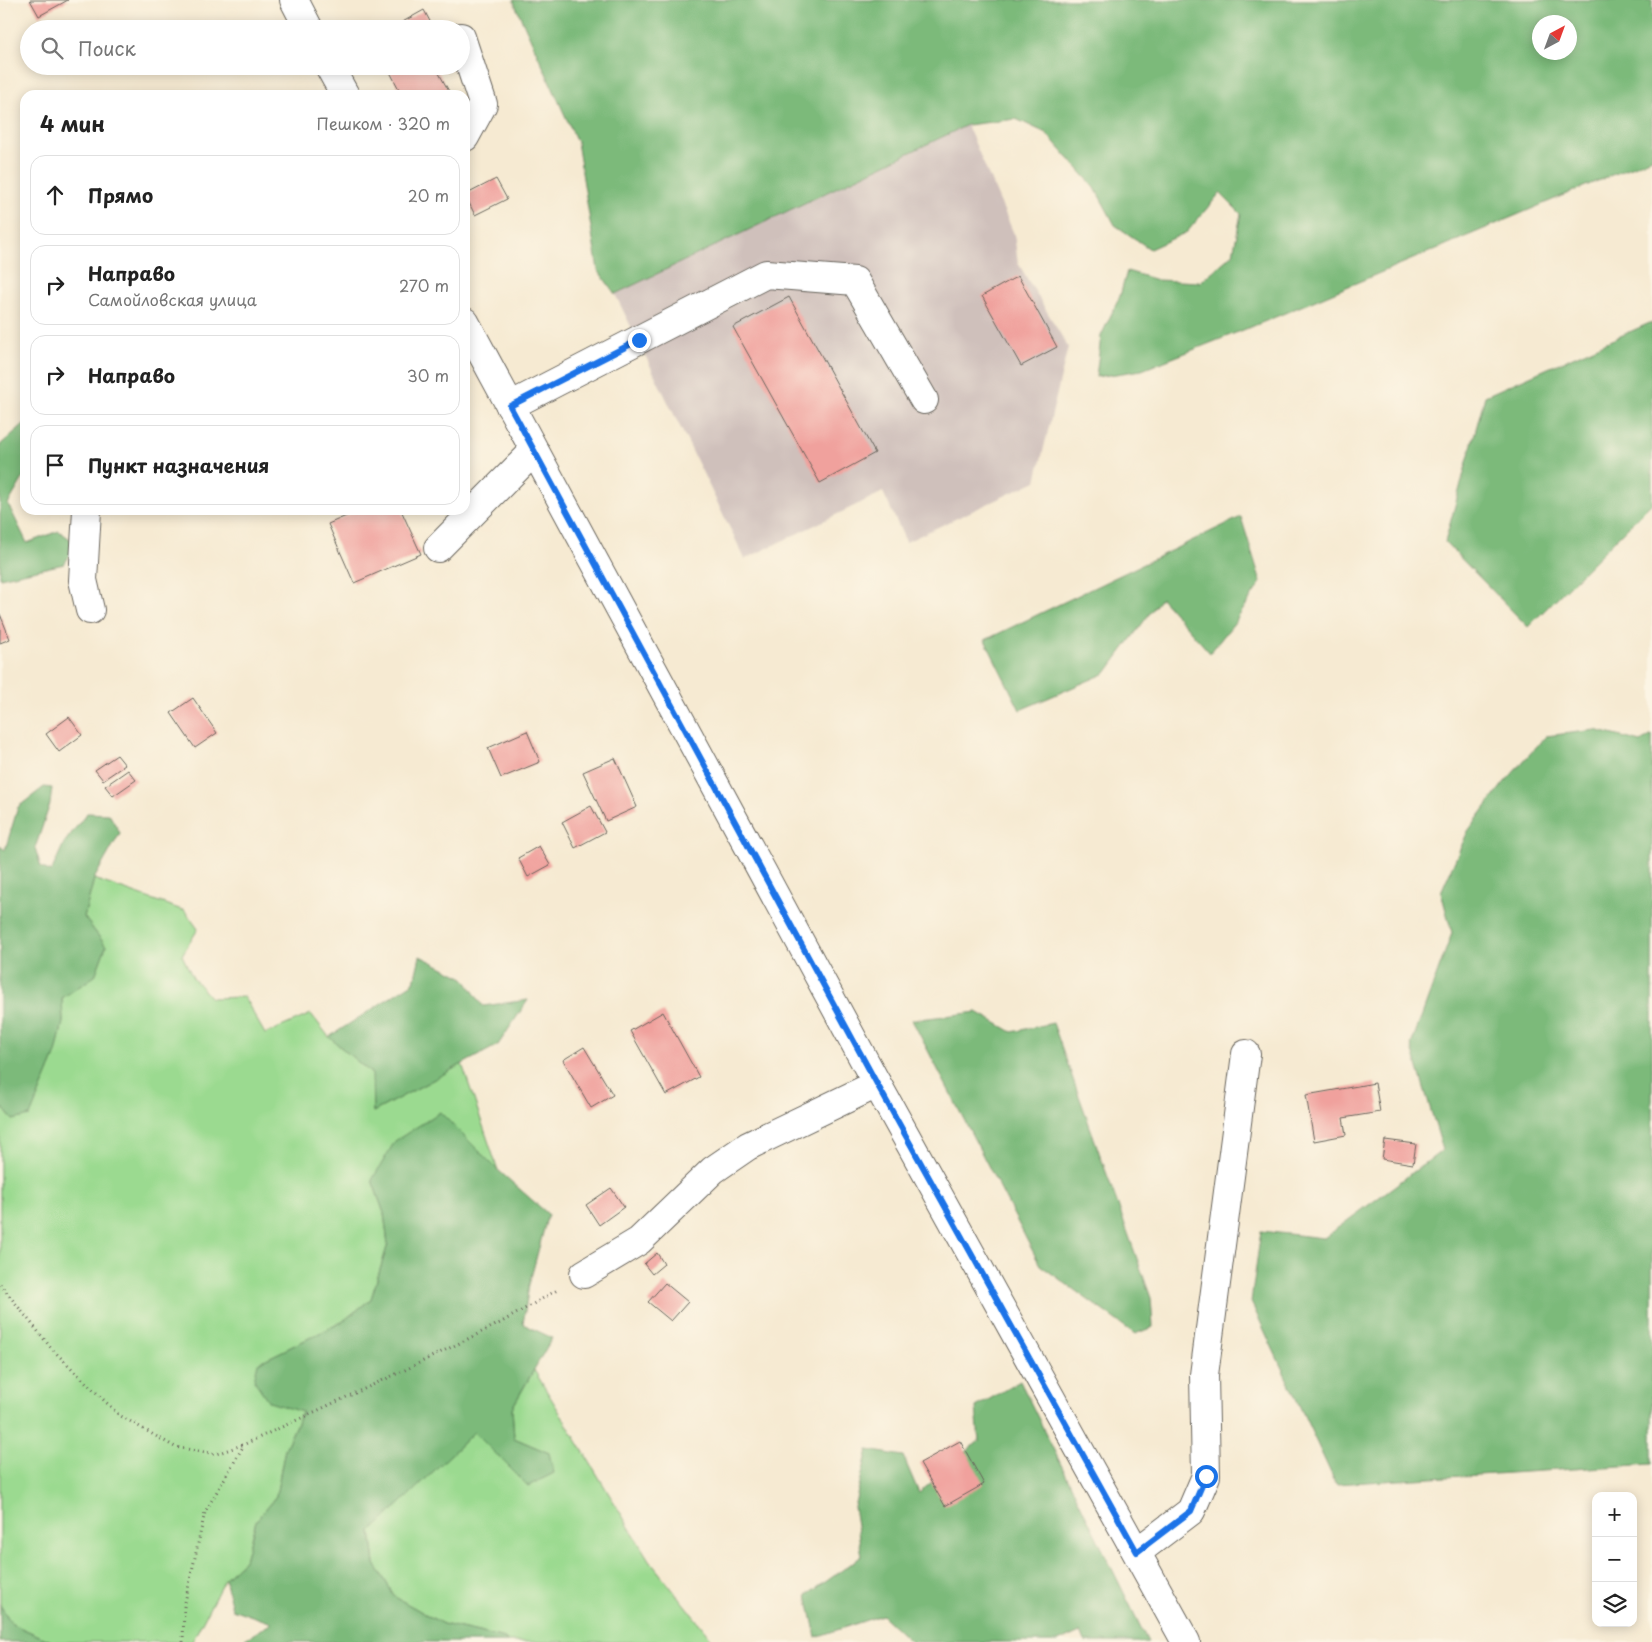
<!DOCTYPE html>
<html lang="ru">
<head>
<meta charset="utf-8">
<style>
	body { margin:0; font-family:"Playpen Sans",sans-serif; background:#f6f6f6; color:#222 }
	.controls { position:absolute; right:15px; bottom:15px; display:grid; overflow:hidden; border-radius:10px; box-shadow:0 2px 12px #0003 }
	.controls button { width:45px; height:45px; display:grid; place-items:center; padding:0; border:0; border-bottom:1px solid #e0e0e0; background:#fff; color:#222; font:25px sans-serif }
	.compass { position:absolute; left:1532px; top:15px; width:45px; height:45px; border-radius:50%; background:#fff; box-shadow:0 2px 12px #0003; rotate:41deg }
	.stop { position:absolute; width:15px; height:15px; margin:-11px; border:4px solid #1a73e8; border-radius:50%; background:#fff }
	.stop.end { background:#1a73e8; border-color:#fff; box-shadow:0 1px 5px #0008 }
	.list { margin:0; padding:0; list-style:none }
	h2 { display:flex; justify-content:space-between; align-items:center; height:65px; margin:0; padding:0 20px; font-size:21px }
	h2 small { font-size:16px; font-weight:400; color:#767676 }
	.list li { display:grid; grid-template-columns:32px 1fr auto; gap:15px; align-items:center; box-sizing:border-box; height:80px; margin:0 10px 10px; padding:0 10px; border:1px solid #e0e0e0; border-radius:15px }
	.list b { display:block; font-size:19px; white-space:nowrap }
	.list p { margin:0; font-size:16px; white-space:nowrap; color:#767676 }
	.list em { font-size:16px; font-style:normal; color:#767676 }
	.icon { flex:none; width:28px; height:28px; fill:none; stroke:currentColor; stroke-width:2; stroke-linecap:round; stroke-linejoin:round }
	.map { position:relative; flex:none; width:1652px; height:1642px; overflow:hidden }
	.search { position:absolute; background:#fff; box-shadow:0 2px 12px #0003; left:20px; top:20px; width:450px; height:55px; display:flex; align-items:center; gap:12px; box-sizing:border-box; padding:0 18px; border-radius:28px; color:#767676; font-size:19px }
	.panel { position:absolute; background:#fff; box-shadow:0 2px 12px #0003; left:20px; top:90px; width:450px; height:425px; border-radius:15px }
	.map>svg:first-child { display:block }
</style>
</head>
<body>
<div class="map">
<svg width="1652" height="1642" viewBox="0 0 1652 1642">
	<rect width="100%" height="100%" fill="#fcf5e5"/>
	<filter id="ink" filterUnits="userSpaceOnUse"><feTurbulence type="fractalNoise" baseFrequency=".02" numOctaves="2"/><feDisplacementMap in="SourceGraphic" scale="10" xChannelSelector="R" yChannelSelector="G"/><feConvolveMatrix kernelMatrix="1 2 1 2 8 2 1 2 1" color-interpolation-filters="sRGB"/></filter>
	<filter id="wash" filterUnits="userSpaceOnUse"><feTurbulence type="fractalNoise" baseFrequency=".0096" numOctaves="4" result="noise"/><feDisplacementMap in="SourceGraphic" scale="20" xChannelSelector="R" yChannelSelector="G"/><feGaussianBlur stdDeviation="1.12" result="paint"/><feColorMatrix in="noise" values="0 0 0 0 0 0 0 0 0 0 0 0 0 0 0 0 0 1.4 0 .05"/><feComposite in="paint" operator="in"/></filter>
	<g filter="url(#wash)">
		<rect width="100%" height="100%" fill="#f6ead2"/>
		<!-- industrial -->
		<path fill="#cfc0bb" d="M967 125 1014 234 1018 263 1068 347 1036 481 906 542 883 492 745 559 615 294Z"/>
		<!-- green -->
		<g fill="#9bda90" stroke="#5c7b56">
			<path d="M94 879 185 911 198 929 182 955 193 978 211 998 244 997 265 1034 311 1014 329 1037 373 1075V1112L462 1064 498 1170 440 1112 372 1180 384 1213 388 1244 371 1299 342 1322 258 1363 302 1411 285 1449 276 1496 256 1521 245 1560 225 1578 192 1642H53L12 1624 0 1605V1105L13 1120 30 1115 56 1053 63 1022 62 998 95 975 106 946 84 917Z"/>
			<path d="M534 1370 649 1560 714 1642H507L505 1638 443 1624 395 1597 375 1564 371 1531 474 1432 491 1447 549 1453 514 1438 512 1408Z"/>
		</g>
		<!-- forest -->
		<g fill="#7cba7a" stroke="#4c6b4b" fill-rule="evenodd">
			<path d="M513 0H1652V158L1266 321 1142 370 1096 377 1101 336 1120 296 1127 271 1157 280 1200 282 1233 254 1241 214 1220 193 1187 232 1150 249 1115 225 1095 188 1046 133 1016 119 967 125 615 294 598 270 577 142ZM1540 22H1570V52H1540Z"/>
			<path d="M1652 322V503L1528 627 1445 542 1485 396Z"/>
			<path d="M25 423V475L8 504 27 543 59 531 77 544 64 564 0 578V445Z"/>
			<path d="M1241 517 1261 582 1235 622 1210 653 1161 598 1106 673 1020 710 985 640Z"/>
			<path d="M1595 730 1641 742 1652 735V1464L1336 1484 1251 1302 1261 1231 1324 1238 1443 1150 1411 1045 1452 933 1441 892 1468 831 1503 784 1546 736Z"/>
			<path d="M44 787 52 788 50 804 35 848 41 867 51 872 64 843 87 813 109 814 120 833 94 879 84 917 106 946 95 976 62 998 63 1022 56 1053 30 1116 13 1120 0 1105V846L5 850 18 807Z"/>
			<path d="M420 956 464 978 483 1006 528 1000 498 1045 373 1112 372 1074 329 1037 414 982Z"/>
			<path d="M977 1012 1012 1032 1053 1023 1151 1298 1153 1327 1135 1334 1040 1265 912 1020Z"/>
			<path d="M440 1112 498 1170 548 1214 529 1285 523 1324 552 1338 512 1408 514 1438 549 1453 554 1473 528 1486 474 1432 371 1532 375 1564 395 1597 443 1624 505 1638 507 1642H240L272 1623 232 1609 225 1578 245 1560 256 1521 276 1496 285 1449 302 1412 269 1402 254 1380 258 1363 342 1322 371 1299 388 1244 384 1213 372 1180 395 1141Z"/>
			<path d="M1020 1381 1148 1642H1084L1080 1632 1058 1642H911L882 1615 816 1637 807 1595 862 1556 854 1507 868 1450 903 1456 919 1493 979 1441 976 1407Z"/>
			<path d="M0 1605 12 1624 53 1642H0Z"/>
		</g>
		<g id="blocks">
			<!-- building -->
			<g fill="#f0a19d">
				<path d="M30 0H68L39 16Z"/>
				<path d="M424 10 434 29H401L399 24Z"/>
				<path d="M401 66H435L451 95H402L390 72Z"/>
				<path d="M496 179 507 199 475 215 465 195Z"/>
				<path d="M1018 276 1057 347 1021 366 982 296Z"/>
				<path d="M789 297 875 453 820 483 733 327Z"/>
				<path d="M360 510H401L421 554 354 583 328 524Z"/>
				<path d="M0 614 10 639 0 643Z"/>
				<path d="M193 698 217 733 195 748 171 713Z"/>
				<path d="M69 717 82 735 59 752 46 734Z"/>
				<path d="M527 731 540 762 501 778 488 748Z"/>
				<path d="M117 755 125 765 103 780 95 770Z"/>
				<path d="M615 758 637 807 606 821 583 772Z"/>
				<path d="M128 770 136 780 113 796 105 786Z"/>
				<path d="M591 806 605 832 575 848 562 822Z"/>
				<path d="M539 846 550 865 528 877 518 858Z"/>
				<path d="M663 1012 699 1077 666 1095 630 1031Z"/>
				<path d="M584 1047 613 1095 591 1108 563 1060Z"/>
				<path d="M1375 1083 1380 1112 1343 1118 1346 1135 1314 1141 1306 1095Z"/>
				<path d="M1385 1140 1416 1144 1413 1164 1382 1159Z"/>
				<path d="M611 1188 624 1207 599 1225 586 1205Z"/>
				<path d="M657 1253 664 1264 652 1274 644 1264Z"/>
				<path d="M665 1283 688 1302 671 1321 648 1302Z"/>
				<path d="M960 1441 984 1484 945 1506 920 1463Z"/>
			</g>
		</g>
	</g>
	<g filter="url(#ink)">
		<use href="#blocks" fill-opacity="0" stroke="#68645c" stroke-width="1"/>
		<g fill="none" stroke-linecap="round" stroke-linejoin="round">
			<!-- minor casing -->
			<g stroke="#68645c" stroke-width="30">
				<g id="minor">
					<path d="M294 0 309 29"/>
					<path d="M461 37 483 104 465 137"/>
					<path d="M329 66 345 95"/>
					<path d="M465 322 877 1084 1186 1642"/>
					<path d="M510 406 766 274 855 281 924 400"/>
					<path d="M87 510 83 580 90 610"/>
					<path d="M438 548 534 451"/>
					<path d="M584 1274 639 1241 713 1170 748 1146 877 1084"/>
					<path d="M1137 1552 1191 1511 1206 1476 1204 1375 1246 1054"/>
				</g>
			</g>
			<!-- path -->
			<g stroke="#68645c" stroke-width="3" stroke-dasharray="1 4" stroke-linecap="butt">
				<path d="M0 1284 52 1349 119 1415 175 1447 216 1454 245 1444 405 1370 500 1323 559 1289"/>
				<path d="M183 1642 184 1607 205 1512 244 1445"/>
			</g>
			<!-- minor -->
			<use href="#minor" stroke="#fff" stroke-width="28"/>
		</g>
	</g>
	<g fill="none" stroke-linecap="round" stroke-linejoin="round" filter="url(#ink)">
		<!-- route -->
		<path stroke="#1a73e8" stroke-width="6" d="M639 340 510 406 877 1084 1137 1552 1191 1511 1206 1476"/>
	</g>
</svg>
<div class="controls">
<button>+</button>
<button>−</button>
<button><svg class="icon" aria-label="layers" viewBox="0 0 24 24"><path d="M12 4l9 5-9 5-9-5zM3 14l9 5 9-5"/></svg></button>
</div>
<svg class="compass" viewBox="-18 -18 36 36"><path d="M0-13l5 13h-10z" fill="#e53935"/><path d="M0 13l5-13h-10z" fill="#767676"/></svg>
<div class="stop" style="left:1206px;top:1476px"></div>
<div class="stop end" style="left:639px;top:340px"></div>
<div class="search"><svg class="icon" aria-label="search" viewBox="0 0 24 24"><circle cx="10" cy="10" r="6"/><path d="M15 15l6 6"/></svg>Поиск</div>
<section class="panel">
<h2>4 мин<small>Пешком · 320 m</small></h2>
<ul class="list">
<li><svg class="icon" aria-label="ahead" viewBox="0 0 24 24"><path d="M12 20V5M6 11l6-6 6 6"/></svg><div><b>Прямо</b></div><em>20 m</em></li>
<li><svg class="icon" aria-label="right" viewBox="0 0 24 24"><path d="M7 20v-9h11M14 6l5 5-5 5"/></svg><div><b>Направо</b><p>Самойловская улица</p></div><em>270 m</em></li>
<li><svg class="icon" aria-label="right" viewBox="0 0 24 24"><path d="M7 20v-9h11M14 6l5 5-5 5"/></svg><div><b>Направо</b></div><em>30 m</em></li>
<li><svg class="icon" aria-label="arrive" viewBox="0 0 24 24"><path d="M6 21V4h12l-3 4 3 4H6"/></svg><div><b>Пункт назначения</b></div></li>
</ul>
</section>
</div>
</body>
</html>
